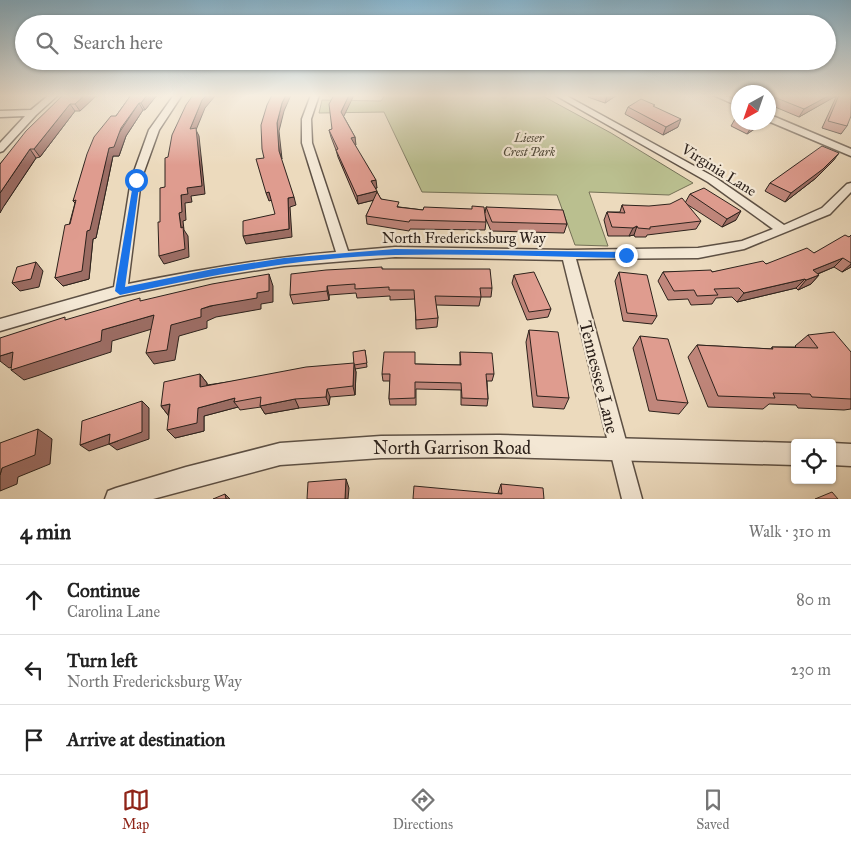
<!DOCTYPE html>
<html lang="en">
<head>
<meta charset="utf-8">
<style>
	body { margin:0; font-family:"IM FELL Great Primer",serif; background:#f2f2f2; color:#222 }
	.controls { position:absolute; right:15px; bottom:15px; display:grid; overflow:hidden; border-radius:5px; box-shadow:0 1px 4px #0004 }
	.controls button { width:45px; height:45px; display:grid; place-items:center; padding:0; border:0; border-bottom:1px solid #e0e0e0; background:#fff; color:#222; font:25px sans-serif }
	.compass { position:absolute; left:731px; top:85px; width:45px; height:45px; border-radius:50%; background:#fff; box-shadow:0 1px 4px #0004; rotate:220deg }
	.stop { position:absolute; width:15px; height:15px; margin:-11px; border:4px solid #1a73e8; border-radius:50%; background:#fff }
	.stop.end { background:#1a73e8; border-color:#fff; box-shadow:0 1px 5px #0008 }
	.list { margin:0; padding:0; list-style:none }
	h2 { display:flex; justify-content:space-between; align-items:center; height:65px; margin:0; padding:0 20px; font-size:21px }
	h2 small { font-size:16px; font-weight:400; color:#767676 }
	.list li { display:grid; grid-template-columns:32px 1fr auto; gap:15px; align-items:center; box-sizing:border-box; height:70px; padding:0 20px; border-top:1px solid #e0e0e0 }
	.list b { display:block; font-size:19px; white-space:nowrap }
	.list p { margin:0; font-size:16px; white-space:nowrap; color:#767676 }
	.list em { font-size:16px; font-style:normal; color:#767676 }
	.icon { flex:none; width:28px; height:28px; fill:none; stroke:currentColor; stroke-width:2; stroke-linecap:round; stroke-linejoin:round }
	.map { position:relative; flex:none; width:851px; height:499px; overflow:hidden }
	.search { position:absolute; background:#fff; box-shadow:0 1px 4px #0004; left:15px; right:15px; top:15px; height:55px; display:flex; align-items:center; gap:12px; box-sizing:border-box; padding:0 18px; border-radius:28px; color:#767676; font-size:19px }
	.sheet { height:275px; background:#fff }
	nav { display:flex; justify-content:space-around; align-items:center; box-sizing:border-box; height:70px; border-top:1px solid #e0e0e0; background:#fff; font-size:14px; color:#767676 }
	nav a { display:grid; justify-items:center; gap:2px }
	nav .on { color:#8f2418 }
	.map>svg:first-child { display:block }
</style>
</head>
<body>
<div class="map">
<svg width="851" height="499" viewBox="0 0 851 499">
	<rect width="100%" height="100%" fill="#ecdabd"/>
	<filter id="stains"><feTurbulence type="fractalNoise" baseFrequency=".004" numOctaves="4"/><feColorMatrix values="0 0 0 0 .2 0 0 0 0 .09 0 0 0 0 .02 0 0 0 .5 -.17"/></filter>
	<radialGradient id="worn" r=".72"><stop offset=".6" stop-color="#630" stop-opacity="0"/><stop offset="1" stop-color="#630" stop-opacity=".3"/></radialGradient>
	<!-- green -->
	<path fill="#babf8f" stroke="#747056" d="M385 95H541L611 133 693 183 669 195 589 192 608 246 575 245 557 195 422 192 384 112 319 113 322 100 381 101Z"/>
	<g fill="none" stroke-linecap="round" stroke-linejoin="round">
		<!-- minor casing -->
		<g stroke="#5d5044" stroke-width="3">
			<g id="minor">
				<path d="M49 95H58L36 115 3 151 0 152V143L25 116 0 117V111L31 110Z"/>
				<path d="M174 95H182L159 130 141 180 128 284C197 270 265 258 336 252L302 143V119L311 95H319L311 119 312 143 348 251 395 247 568 250 698 248 742 241 773 229 708 182 555 95H565L716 178 784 225 822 208 847 184 851 183V192L830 214 744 249 698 258 576 259 642 499H622L563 260 395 257 284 266 213 277 120 296 0 331V319L114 287 131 180 149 130Z"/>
				<path d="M713 95H724L738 101V106Z"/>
				<path d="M768 114 851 149V156L768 121Z"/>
			</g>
		</g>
		<!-- tertiary casing -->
		<g stroke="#5d5044" stroke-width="3">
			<g id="tertiary">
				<path d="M499 435 795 443V465L499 457 381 458 280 465 153 499H105L108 491 116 488 186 467 280 443 381 436Z"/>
				<path d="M832 443 851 444V466L832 465Z"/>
			</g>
		</g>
		<!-- minor -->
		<use href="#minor" fill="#f3e7d4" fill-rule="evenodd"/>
		<!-- tertiary -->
		<use href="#tertiary" fill="#f3e7d4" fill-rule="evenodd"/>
	</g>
	<!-- wall -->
	<g fill="#c0867b" stroke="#2d221c">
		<path d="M63 95H97L80 111H75L40 157 36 158 4 206 0 164Z"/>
		<path d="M131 95H157L145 110H143L126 136 119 156H113L96 238 93 239 89 279 63 286 55 278 75 203 73 201 116 116Z"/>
		<path d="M589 95H617L605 103 588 97Z"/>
		<path d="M768 95H851L847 126 841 134 822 128 837 95 799 117 768 104Z"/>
		<path d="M628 107 678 127 663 135 625 114Z"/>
		<path d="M344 117 355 137V145L377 188H375L377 192 381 199 399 207 423 210 485 213 486 207 567 224 564 233 491 231 485 217 486 222 485 230 410 229 409 231 367 224 366 216 374 200 358 204 338 157 336 150 331 137 329 130 332 129Z"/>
		<path d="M738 117V122H762L759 126 747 134 731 126 735 119Z"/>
		<path d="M839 153 833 161 816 178 785 202 765 191 770 183Z"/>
		<path d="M690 194 736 220 722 227 685 203Z"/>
		<path d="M622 205 701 221 696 229 647 235 646 237H635L634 235 629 236H608L604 220 607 212H620Z"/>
		<path d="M851 235V267L842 272 834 267 818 274 819 275 811 284 798 290 796 288 737 302 732 297 716 298 712 304 691 305 688 299 668 300 658 281 663 272H712L766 264 814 253 849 237Z"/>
		<path d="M382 269 492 288 491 297H481L479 306 436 305 438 318 437 327 416 329 415 299 390 300V296L357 298 356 293 329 295V300L293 304 290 295Z"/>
		<path d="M619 272 657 316 652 324 623 321 615 281Z"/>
		<path d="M514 275 551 309 548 317 527 320 512 283Z"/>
		<path d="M529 330 569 398 564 409 533 407 526 342Z"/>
		<path d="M808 335 851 352V409L844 410 798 408 796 405 769 404 763 409 708 407 688 357 697 345 771 349 772 347H796L795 346Z"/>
		<path d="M640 336 688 403 679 414 649 411 633 348Z"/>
		<path d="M365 350 367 367 355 369 356 372 355 395 330 397 329 405 299 408 265 414 261 407 240 410 238 407 204 416V431L175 438 168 415 161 406 200 374 207 383V385L354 364Z"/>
		<path d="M460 352 494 374 492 381H487L488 399 487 406 461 405V390L416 389V405H390L389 399 390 381H383L382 374 416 364 460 365Z"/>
		<path d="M501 484 544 499 498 493Z"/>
	</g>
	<!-- shaded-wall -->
	<g fill="#9c6d64" stroke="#2d221c">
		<path d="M85 95H97L80 111 75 104Z"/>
		<path d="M147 95H157L145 110 141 103Z"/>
		<path d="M207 95H215V96L205 108 196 130 199 136 205 194 191 196 192 202 185 203 186 220 183 221 184 230 188 236 189 257 164 264 159 256 181 228 179 213 190 129 202 100Z"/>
		<path d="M286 95H291L284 111 279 131 282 159 279 151 277 123 282 103Z"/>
		<path d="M349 95H354L342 120 341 112Z"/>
		<path d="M608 95H617L605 103 607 96Z"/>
		<path d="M830 95H838L799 117 804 109Z"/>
		<path d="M139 103 143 110 126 136 119 156H113L96 238 93 239 89 279 63 286 55 278 87 231 109 148Z"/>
		<path d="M70 104 75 111 40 157 34 149Z"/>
		<path d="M681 119 678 127 663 135 666 127Z"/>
		<path d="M757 122H762L759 126 747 134 752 126Z"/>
		<path d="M355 137 356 145 352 146 351 138Z"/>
		<path d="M30 149 36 158 4 206 0 213V193Z"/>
		<path d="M839 153 833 161 816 178 785 202 791 193Z"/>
		<path d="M376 180 377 188 372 189 371 181Z"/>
		<path d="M377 191 378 199 358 204 357 196Z"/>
		<path d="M269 192 272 200 269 201 266 193Z"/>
		<path d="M294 197 296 205 290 207 292 237 246 244 243 236 289 229 288 198Z"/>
		<path d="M741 211 736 220 722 227 727 219Z"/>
		<path d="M637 226 634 235 629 236 633 228Z"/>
		<path d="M843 258 834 267 805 279 813 270Z"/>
		<path d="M36 262 43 271 39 287 20 291 12 283Z"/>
		<path d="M851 264V267L842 272Z"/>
		<path d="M269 274 273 286V302L261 304V309L216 317 207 321V328L179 336 175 360 154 364 146 353 171 325 201 309 257 293Z"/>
		<path d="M819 275 811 284 798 290 806 280Z"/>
		<path d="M805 279 796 288 737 302 744 293Z"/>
		<path d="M327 286 329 295V300L327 291Z"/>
		<path d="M154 315 162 326 112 341 111 352 24 380 11 370 102 330Z"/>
		<path d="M13 352 26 363 9 368 0 361V356Z"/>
		<path d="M354 363 356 372 355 395 353 386Z"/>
		<path d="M200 374 207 383 206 395 200 387Z"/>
		<path d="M327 389 330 397 329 405 326 397Z"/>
		<path d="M235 398 234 402 238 407 204 416V431L175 438 167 430 198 408Z"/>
		<path d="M295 399 299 408 265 414 260 406Z"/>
		<path d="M142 401 149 408V439L117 450 109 444Z"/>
		<path d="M170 404 168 415 161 406Z"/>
		<path d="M38 429 52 439 50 464 18 477 17 484 0 491V475L2 468Z"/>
		<path d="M110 434 118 441 89 451 80 445Z"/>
		<path d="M346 479 349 488 348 499H345Z"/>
		<path d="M225 494 230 499H226Z"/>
	</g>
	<!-- building -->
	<g fill="#df9c8f" stroke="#2d221c">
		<path d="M63 95H85L75 104H70L34 149H30L0 193V164L26 131Z"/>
		<path d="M131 95H147L141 103H139L121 128 114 147 109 148 90 230 87 231 82 271 55 278 65 225 70 224 76 200 73 201 87 154 94 137 111 116H116Z"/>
		<path d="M193 95H207L202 100 190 129 196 128 202 186 187 188 188 194 181 195 182 212 179 213 181 228 183 227 185 249 159 256 158 222H160V188L165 187V158L168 157 172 135 186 105Z"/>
		<path d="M272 95H286L282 103 277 123 279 151 294 197 288 198 289 229 243 236V221L275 214 269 192 266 193 256 159 264 158 262 149 261 125 267 105Z"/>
		<path d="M334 95H349L341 112 355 137 351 138 376 180 371 181 377 191 357 196 336 150 338 149 329 130 332 129 329 104Z"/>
		<path d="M769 95H830L804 109Z"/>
		<path d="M839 95H851V116L847 126 828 121Z"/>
		<path d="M641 99 655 105 653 106 681 119 666 127 628 107Z"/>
		<path d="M744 122H757L752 126Z"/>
		<path d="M822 146 839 153 823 169 791 193 770 183Z"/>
		<path d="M704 188 741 211 727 219 690 194Z"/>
		<path d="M377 192 381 199 399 202 397 207 423 210 424 207 472 209V206L484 207 486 222 410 220 409 222 366 216Z"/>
		<path d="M682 198 701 221 650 227V229L638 228 637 226 633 228 612 227 607 212 625 213 622 205 649 206 670 204Z"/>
		<path d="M486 207 563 210 567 224 492 222Z"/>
		<path d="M845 235 849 237 851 235V263L843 258 813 270 819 275 806 280 805 279 744 293 739 288 714 289 718 295 697 296 694 290 674 291 663 272 711 270 712 272 763 261 766 264 807 248 814 253Z"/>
		<path d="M36 262 31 279 12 283 17 267Z"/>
		<path d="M382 267V269H490L492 288H480L481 297 435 296 438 318 416 320 414 290H389V287L355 289V284L327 286V291L290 295 291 274 326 270Z"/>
		<path d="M534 272 551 309 529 312 514 275Z"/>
		<path d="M619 272 647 275 657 316 627 313Z"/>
		<path d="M269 274V291L257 293V298L210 306 201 309V317L171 325 167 350 146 353 154 315 102 330 101 341 11 370 13 352 0 356V338L65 317V320L140 298V301L212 284Z"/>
		<path d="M529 330 558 332 569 398 537 396Z"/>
		<path d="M834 332 851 352V399L812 397 810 394 773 393 775 398 718 396 697 345 773 349 772 347 818 348 808 335Z"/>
		<path d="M640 336 668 339 688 403 657 400Z"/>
		<path d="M365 350 367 363 354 365 353 352Z"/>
		<path d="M384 352H415V364L461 365 460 352 492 353 494 374H486L488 399 462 398 461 383 415 382V398L389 399 390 374H382Z"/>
		<path d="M354 363 353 386 327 389 326 397 295 399 260 406 261 397 234 402 235 398 198 408 197 423 167 430 170 404 161 406 164 382 200 374V387L306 367Z"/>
		<path d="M142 401V432L109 444 110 434 80 445 82 421Z"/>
		<path d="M38 429 35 455 2 468 0 475V443Z"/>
		<path d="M346 479 345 499H307L308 482Z"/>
		<path d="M501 484 543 488 544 499H413L414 486 502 494Z"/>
		<path d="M832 492 838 499H815Z"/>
		<path d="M225 494 226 499H213Z"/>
	</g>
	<!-- sky -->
	<linearGradient id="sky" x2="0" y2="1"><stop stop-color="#88b7d1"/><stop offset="0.58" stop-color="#f6eee1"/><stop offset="1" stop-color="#f6eee1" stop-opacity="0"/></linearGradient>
	<rect width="851" height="165" fill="url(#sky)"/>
	<!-- route -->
	<path fill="#1a73e8" d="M134 178 140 180 125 287 213 269 284 258 395 249 626 252 631 255 626 258C550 257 473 253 396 255 303 257 210 275 120 295L115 291Z"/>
	<g text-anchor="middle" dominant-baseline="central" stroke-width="4.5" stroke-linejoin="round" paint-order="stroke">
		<!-- far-park labels -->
		<g font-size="12" font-style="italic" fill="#504939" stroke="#f3e7d4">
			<text x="529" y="138">Lieser<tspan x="529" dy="14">Crest Park</tspan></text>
		</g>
		<!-- street labels -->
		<g font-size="15" fill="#2d221c" stroke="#f3e7d4">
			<text transform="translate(719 170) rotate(32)">Virginia Lane</text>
			<text x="464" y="238">North Fredericksburg Way</text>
		</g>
		<!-- near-street labels -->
		<g font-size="18" fill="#2d221c" stroke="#f3e7d4">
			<text transform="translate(599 377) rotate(76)">Tennessee Lane</text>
			<text x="452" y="448">North Garrison Road</text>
		</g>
	</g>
	<rect width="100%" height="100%" filter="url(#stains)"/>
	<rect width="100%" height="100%" fill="url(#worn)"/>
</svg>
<div class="controls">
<button><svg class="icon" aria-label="locate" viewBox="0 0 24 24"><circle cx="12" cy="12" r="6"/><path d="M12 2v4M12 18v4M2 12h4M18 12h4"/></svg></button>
</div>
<svg class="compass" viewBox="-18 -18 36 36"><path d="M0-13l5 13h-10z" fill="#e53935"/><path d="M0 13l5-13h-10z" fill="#767676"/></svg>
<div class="stop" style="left:136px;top:180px"></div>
<div class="stop end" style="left:626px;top:255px"></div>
<div class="search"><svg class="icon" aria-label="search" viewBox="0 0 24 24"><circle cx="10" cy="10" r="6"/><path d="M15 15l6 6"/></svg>Search here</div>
</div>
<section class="sheet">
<h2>4 min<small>Walk · 310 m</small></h2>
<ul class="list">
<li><svg class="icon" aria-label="ahead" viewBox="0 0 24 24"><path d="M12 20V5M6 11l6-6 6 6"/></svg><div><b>Continue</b><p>Carolina Lane</p></div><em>80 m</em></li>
<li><svg class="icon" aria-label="left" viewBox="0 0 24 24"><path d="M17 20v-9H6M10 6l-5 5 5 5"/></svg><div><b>Turn left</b><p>North Fredericksburg Way</p></div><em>230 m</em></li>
<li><svg class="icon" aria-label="arrive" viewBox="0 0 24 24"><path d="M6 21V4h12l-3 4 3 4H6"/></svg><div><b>Arrive at destination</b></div></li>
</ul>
</section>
<nav>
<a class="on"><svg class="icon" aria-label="map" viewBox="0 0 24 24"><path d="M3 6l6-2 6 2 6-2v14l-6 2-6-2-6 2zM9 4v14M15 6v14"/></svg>Map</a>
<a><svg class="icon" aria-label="directions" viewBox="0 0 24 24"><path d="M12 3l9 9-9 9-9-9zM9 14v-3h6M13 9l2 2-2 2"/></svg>Directions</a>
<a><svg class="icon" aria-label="saved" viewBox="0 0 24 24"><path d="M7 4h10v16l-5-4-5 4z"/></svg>Saved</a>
</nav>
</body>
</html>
